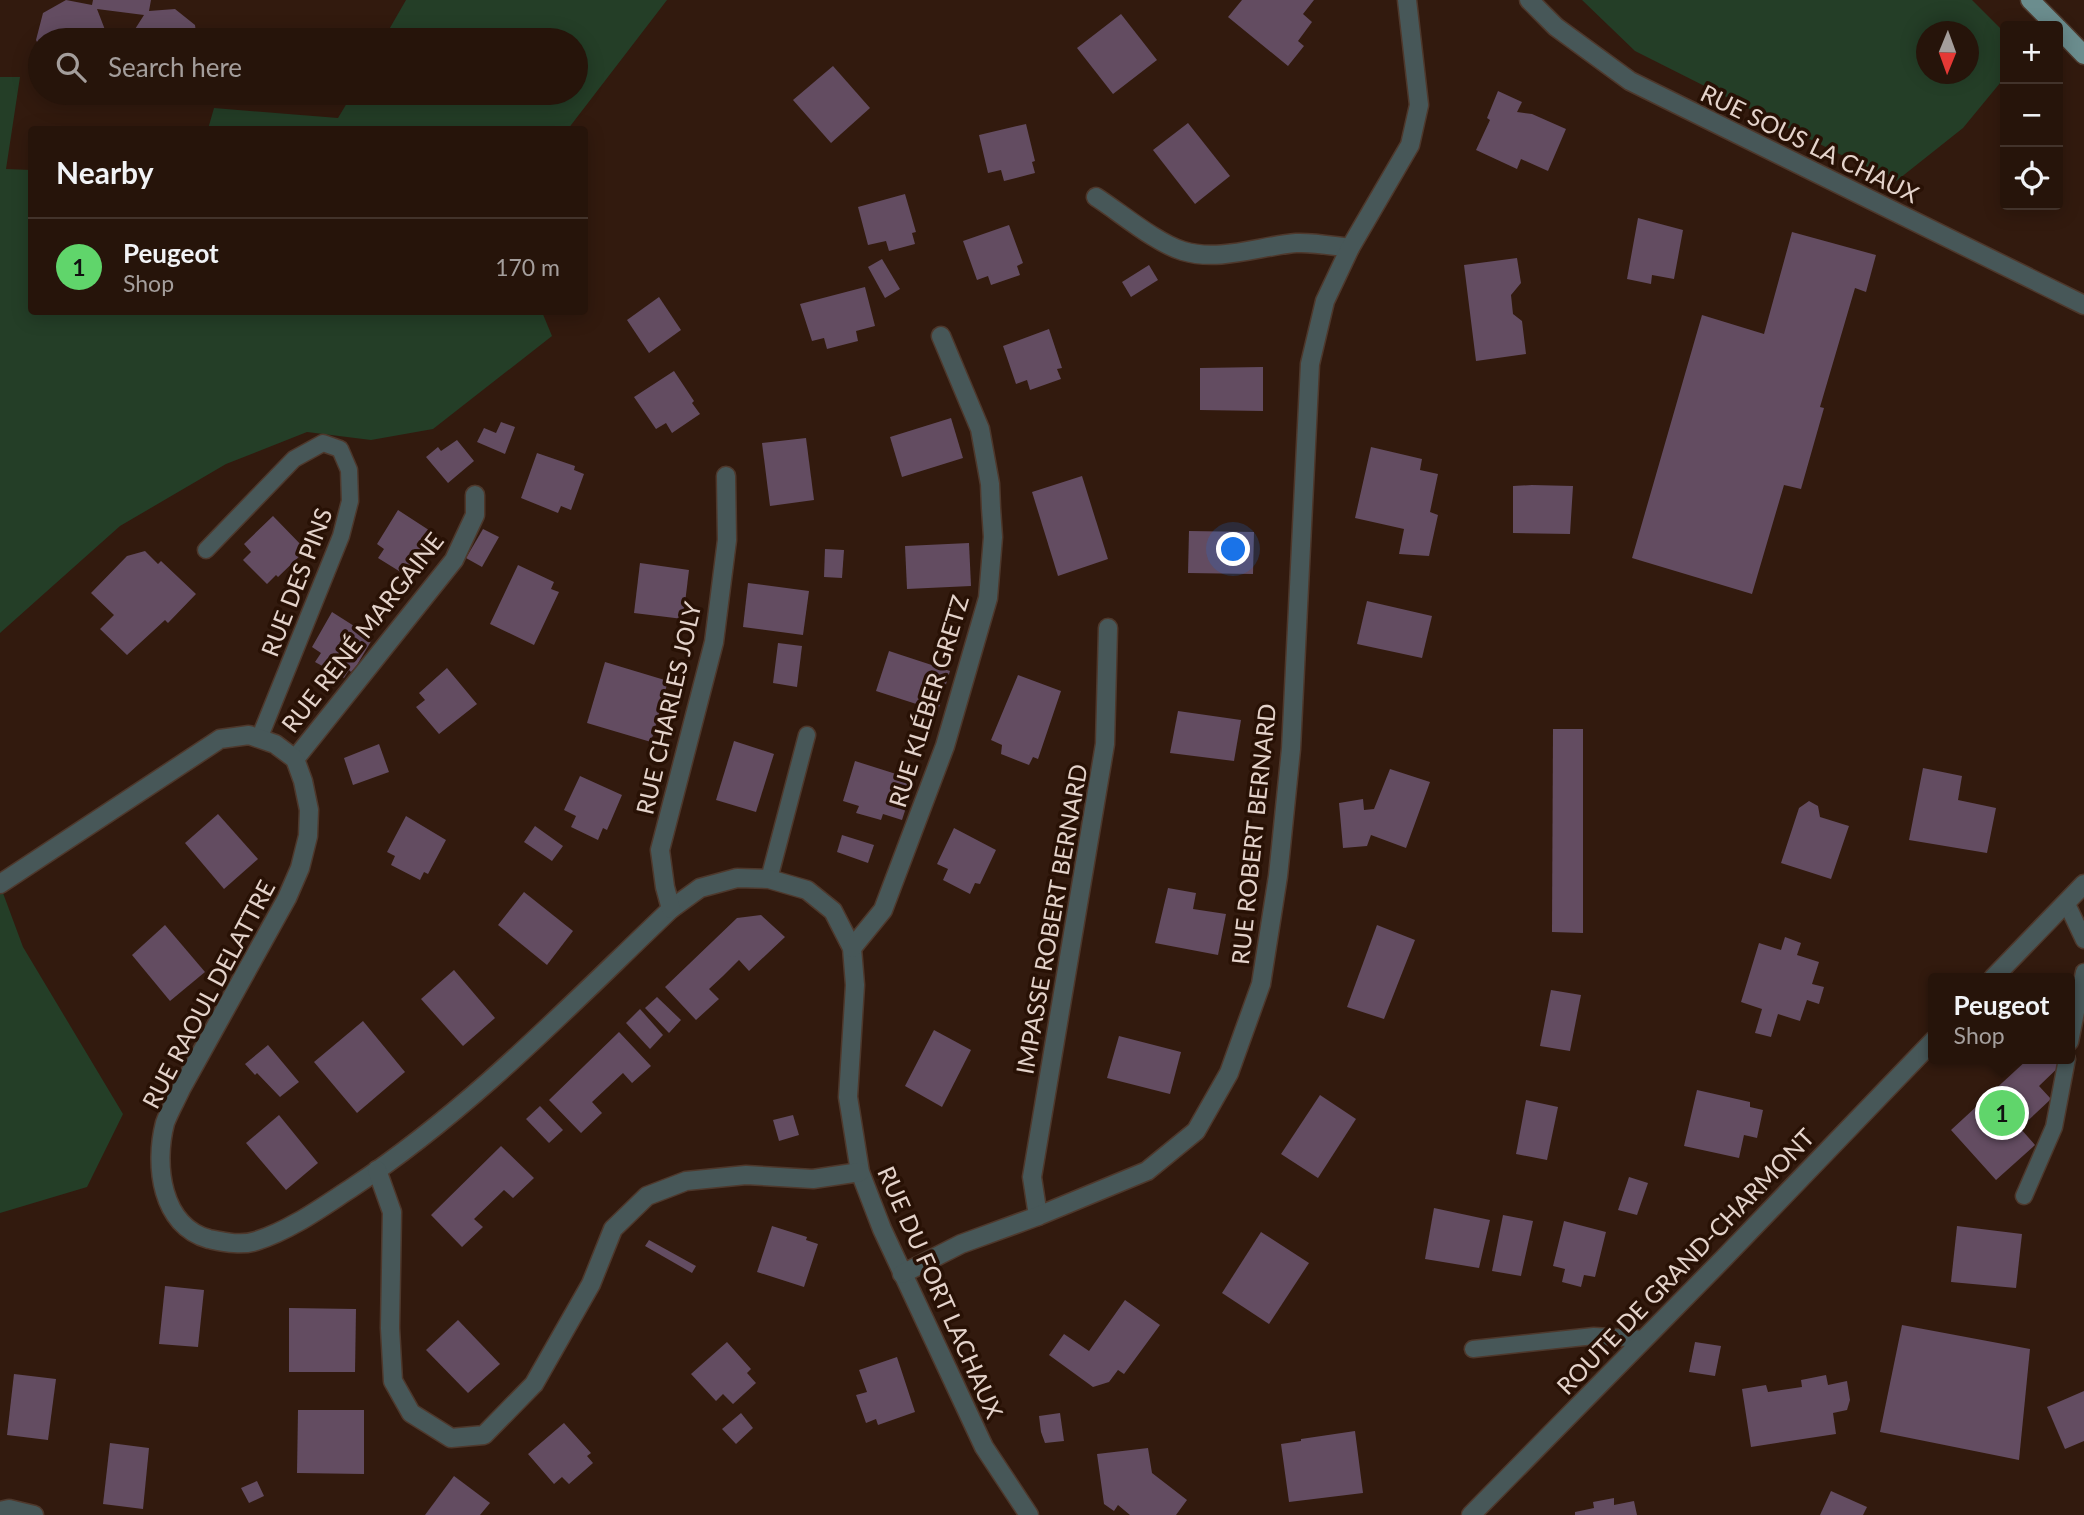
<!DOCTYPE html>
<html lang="en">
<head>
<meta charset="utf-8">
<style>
	body { margin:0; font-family:Lato,sans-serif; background:#322118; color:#f1f3f6 }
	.controls { position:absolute; right:21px; top:21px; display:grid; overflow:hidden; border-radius:7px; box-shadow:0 4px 18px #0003 }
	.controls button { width:63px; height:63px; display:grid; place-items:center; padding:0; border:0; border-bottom:2px solid #42332b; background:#26140a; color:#f1f3f6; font:35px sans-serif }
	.compass { position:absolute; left:1916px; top:21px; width:63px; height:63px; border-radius:50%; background:#26140a; box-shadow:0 4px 18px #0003; rotate:181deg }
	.you { position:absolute; left:1234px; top:550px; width:24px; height:24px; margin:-18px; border:5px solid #fff; border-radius:50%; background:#1a73e8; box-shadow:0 0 0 10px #1a73e833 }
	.badge { display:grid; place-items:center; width:46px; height:46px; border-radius:50%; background:#60d56b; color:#111; font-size:23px; font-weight:700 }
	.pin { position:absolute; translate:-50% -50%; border:4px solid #fff; box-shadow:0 2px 7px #0006 }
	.popup { position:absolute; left:1928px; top:973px; width:147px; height:91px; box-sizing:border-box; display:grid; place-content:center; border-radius:7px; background:#26140a; filter:drop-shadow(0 2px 5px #0005); font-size:23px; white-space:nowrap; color:#a49e9c }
	.popup b { font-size:26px; color:#f1f3f6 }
	.popup::after { content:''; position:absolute; left:50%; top:100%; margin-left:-14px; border:14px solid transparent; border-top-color:#26140a }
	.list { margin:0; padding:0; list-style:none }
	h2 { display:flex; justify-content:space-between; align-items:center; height:91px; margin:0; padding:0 28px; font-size:30px }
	h2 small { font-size:23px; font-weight:400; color:#a49e9c }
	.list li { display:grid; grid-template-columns:46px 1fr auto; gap:21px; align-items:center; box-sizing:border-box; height:98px; padding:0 28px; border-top:2px solid #42332b }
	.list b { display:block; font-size:26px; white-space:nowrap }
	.list p { margin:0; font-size:23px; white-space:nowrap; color:#a49e9c }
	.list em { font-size:23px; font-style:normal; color:#a49e9c }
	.icon { flex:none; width:38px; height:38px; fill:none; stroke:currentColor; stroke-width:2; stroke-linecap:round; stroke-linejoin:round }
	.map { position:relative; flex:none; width:2084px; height:1515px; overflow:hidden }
	.search { position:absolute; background:#26140a; box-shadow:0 4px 18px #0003; left:28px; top:28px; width:560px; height:77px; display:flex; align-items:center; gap:18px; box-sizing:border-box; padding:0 24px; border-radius:38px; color:#a49e9c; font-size:26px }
	.panel { position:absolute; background:#26140a; box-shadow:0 4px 18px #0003; left:28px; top:126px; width:560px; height:189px; border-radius:7px }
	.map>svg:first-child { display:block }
</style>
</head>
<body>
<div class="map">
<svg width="2084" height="1515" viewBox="0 0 2084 1515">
	<rect width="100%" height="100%" fill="#321a0e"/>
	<!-- green -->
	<g fill="#243e27" fill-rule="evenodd">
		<path d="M406 0H667L568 129H208L214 108 338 118 353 93H576V40H383Z"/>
		<path d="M1582 0H1972L2005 33V77L1963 128 1895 182 1635 51ZM1926 32H1968V74H1926Z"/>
		<path d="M0 77H20L6 169 31 170 32 312H542L552 336 433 429 371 440 307 432 226 464 120 526 0 633Z"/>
		<path d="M0 885 23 947 123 1114 87 1187 0 1213Z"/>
	</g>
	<!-- building -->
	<g fill="#634c61">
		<path d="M66 0 92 5 93 0H151L149 11 175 9 195 25 197 40H130V37L144 15 97 9 107 35 105 40H40V48L36 40 43 13Z"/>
		<path d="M1242 0H1314L1303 14 1312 22 1298 41 1304 46 1288 66 1228 17Z"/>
		<path d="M1121 14 1157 60 1113 94 1077 48Z"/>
		<path d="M833 66 870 108 831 143 793 100Z"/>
		<path d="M1498 91 1522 102 1517 112 1532 114 1566 129 1548 171 1521 159 1517 169 1476 150 1490 120 1487 118Z"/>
		<path d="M1188 123 1230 176 1195 204 1153 150Z"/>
		<path d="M1026 124 1035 161 1032 162 1035 173 1004 181 1001 170 988 173 979 135Z"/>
		<path d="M905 194 916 232 912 233 915 244 889 251 886 241 868 245 858 207Z"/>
		<path d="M1638 218 1683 230 1674 279 1652 275 1651 284 1627 279Z"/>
		<path d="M1009 225 1023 263 1017 266 1020 275 991 285 988 276 977 280 963 241Z"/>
		<path d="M1792 232 1876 255 1866 292 1855 288 1820 407 1824 408 1801 489 1784 485 1752 594 1632 558 1702 315 1764 334Z"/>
		<path d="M1517 258 1521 283 1511 295 1513 314 1522 321 1526 354 1476 361 1464 265Z"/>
		<path d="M882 259 900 289 885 298 868 267Z"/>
		<path d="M1149 265 1158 280 1131 297 1122 282Z"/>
		<path d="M865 287 875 326 856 331 858 341 827 349 824 338 812 341 800 304Z"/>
		<path d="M659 297 681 330 649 353 627 320Z"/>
		<path d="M1049 329 1062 368 1057 369 1061 379 1030 390 1027 380 1016 384 1003 346Z"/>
		<path d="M1263 367V411L1200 410V368Z"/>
		<path d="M674 371 694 401 692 403 700 414 672 433 666 423 656 429 634 397Z"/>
		<path d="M951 418 963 458 902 477 890 437Z"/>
		<path d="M501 422 515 427 505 454 477 442 484 428 496 433Z"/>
		<path d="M806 438 814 500 770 506 762 443Z"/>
		<path d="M457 440 474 461 448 483 426 457 438 447 441 451Z"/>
		<path d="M1371 447 1422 459 1420 470 1438 474 1430 512 1438 515 1429 556 1399 554 1404 529 1355 518Z"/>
		<path d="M537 453 575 466 574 470 584 474 571 510 561 506 558 513 521 498Z"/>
		<path d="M1082 476 1108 559 1058 576 1032 492Z"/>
		<path d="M1532 485 1573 486 1570 534 1513 533V486Z"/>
		<path d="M398 510 438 536 416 570 412 568 407 576 378 558 384 549 377 544Z"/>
		<path d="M273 516 306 550 278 577 276 575 267 584 243 560 251 552 244 544Z"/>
		<path d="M483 529 499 537 482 567 466 558Z"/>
		<path d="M1189 531 1254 532 1253 574 1188 573Z"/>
		<path d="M969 543 971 586 907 589 905 546Z"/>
		<path d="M825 549 844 550 842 578 824 577Z"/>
		<path d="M145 551 158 564 161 561 196 594 168 623 165 620 127 655 100 629 114 615 91 593 127 556Z"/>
		<path d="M640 563 689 570 683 619 634 613Z"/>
		<path d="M518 565 554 582 551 589 559 592 534 645 490 624Z"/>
		<path d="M748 583 809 591 803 635 743 627Z"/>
		<path d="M1367 601 1432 616 1422 658 1357 644Z"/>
		<path d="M332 612 373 638 357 665 351 672 349 670 344 678 315 662 321 653 312 647Z"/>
		<path d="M778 643 802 646 797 687 773 683Z"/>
		<path d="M889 651 950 671 938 711 876 691Z"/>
		<path d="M605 662 668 681 651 742 587 723Z"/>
		<path d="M447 668 477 704 439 734 416 707 425 700 419 693Z"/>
		<path d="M1018 675 1061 691 1038 759 1033 757 1029 765 1001 754 1002 745 991 740Z"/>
		<path d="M1178 711 1241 720 1234 761 1170 753Z"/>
		<path d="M1553 729H1583V933L1552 932Z"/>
		<path d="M734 741 774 754 756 812 716 800Z"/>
		<path d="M379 744 389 772 353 785 344 758Z"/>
		<path d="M855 761 915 780 902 820 883 814 881 820 856 813 859 806 843 801Z"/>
		<path d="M1923 768 1962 776 1958 800 1996 808 1987 853 1909 840Z"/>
		<path d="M1390 769 1430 782 1406 848 1371 835 1367 846 1343 848 1339 803 1363 799 1364 810 1374 809Z"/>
		<path d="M580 776 622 795 607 830 603 828 598 840 571 827 576 816 564 810Z"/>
		<path d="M1809 801 1818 806 1820 817 1849 826 1831 879 1781 863 1799 808Z"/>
		<path d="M218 814 258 859 224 889 185 843Z"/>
		<path d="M406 816 446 840 428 874 424 872 420 880 391 865 395 856 387 852Z"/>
		<path d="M535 826 563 846 552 861 524 842Z"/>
		<path d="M954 828 996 850 980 884 975 883 970 894 943 880 948 869 937 864Z"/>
		<path d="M842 835 874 845 868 863 837 852Z"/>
		<path d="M1168 888 1196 893 1193 909 1226 914 1218 955 1155 943Z"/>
		<path d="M524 892 573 931 547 965 498 925Z"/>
		<path d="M761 915 785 937 749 971 739 960 723 976 709 989 719 999 696 1020 665 987 737 918Z"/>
		<path d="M165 925 205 972 170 1001 132 955Z"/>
		<path d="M1377 925 1415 940 1384 1019 1347 1007Z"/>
		<path d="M1785 937 1801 943 1797 955 1819 962 1812 984 1824 987 1819 1004 1807 1000 1800 1021 1778 1014 1771 1037 1755 1033 1762 1009 1741 1002 1759 943 1781 950Z"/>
		<path d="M454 970 495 1018 463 1046 421 999Z"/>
		<path d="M1551 990 1581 995 1570 1051 1540 1046Z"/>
		<path d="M657 997 681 1020 669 1033 645 1008Z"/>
		<path d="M640 1009 663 1035 650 1049 626 1023Z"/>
		<path d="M363 1021 405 1072 357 1113 314 1062Z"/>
		<path d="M934 1030 971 1050 942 1107 905 1086Z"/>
		<path d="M619 1032 651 1066 632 1083 623 1073 592 1102 602 1113 581 1133 549 1100Z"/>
		<path d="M1119 1036 1181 1052 1170 1094 1107 1078Z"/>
		<path d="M268 1045 299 1082 280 1097 257 1073 255 1075 245 1064Z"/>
		<path d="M2028 1059H2063L2065 1061 2039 1086 2051 1099 2020 1128 2035 1145 1996 1180 1951 1130Z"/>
		<path d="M1697 1090 1750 1102V1107L1763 1110 1757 1138 1744 1135 1739 1158 1684 1146Z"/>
		<path d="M1320 1095 1356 1119 1318 1178 1281 1154Z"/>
		<path d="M1526 1100 1558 1107 1547 1160 1516 1154Z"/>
		<path d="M540 1106 563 1130 549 1143 526 1119Z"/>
		<path d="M279 1115 318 1163 286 1190 246 1143Z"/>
		<path d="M793 1115 799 1135 779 1141 773 1120Z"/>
		<path d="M501 1146 534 1178 513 1198 504 1190 474 1219 483 1227 462 1247 431 1215Z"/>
		<path d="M1629 1177 1648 1183 1637 1215 1618 1210Z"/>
		<path d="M1434 1208 1490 1220 1479 1268 1425 1259Z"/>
		<path d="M1503 1215 1533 1221 1521 1276 1492 1271Z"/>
		<path d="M1564 1221 1606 1232 1595 1277 1584 1275 1581 1287 1562 1282 1565 1269 1553 1266Z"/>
		<path d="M772 1226 807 1237 806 1240 818 1244 804 1287 757 1272Z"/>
		<path d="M1957 1226 2022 1234 2016 1288 1951 1282Z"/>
		<path d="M1261 1232 1309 1263 1269 1324 1222 1293Z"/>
		<path d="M649 1240 696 1266 692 1273 645 1246Z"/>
		<path d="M165 1286 204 1290 198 1347 159 1344Z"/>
		<path d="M1125 1300 1160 1325 1124 1374 1118 1370 1109 1382 1093 1387 1049 1355 1064 1334 1089 1351Z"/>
		<path d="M289 1308 356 1309 355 1372H289Z"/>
		<path d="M458 1320 500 1364 468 1393 426 1350Z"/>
		<path d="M1902 1325 2030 1349 2019 1460 1880 1432Z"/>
		<path d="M727 1342 751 1369 747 1373 756 1383 733 1404 723 1394 716 1401 691 1374Z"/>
		<path d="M1695 1342 1721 1346 1715 1376 1689 1372Z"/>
		<path d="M897 1357 915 1412 878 1425 876 1419 866 1423 856 1395 867 1392 859 1370Z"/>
		<path d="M14 1374 56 1379 48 1440 7 1435Z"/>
		<path d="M1826 1375 1828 1385 1847 1381 1850 1400 1847 1410 1833 1413 1836 1434 1751 1447 1742 1389 1766 1385 1768 1392 1802 1387 1801 1380Z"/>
		<path d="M2084 1391V1441L2065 1449 2047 1407Z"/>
		<path d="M298 1410H364V1474L297 1473Z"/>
		<path d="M741 1413 753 1428 736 1444 722 1429Z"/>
		<path d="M1060 1413 1064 1441 1045 1443 1041 1432 1039 1416Z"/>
		<path d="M564 1423 591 1453 587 1456 593 1463 569 1484 562 1477 554 1484 528 1454Z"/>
		<path d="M1355 1431 1363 1493 1289 1502 1281 1444 1301 1441V1439Z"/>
		<path d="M110 1443 149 1448 143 1509 103 1504Z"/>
		<path d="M1148 1448 1152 1473 1187 1500 1176 1515H1130L1118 1505 1114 1511 1104 1504 1097 1454Z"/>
		<path d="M454 1476 490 1503 480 1515H425Z"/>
		<path d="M257 1481 264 1496 249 1503 241 1488Z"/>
		<path d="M1831 1491 1867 1507 1863 1515H1820Z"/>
		<path d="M1614 1498V1505L1634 1501 1637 1515H1575V1512L1594 1508 1593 1502Z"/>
	</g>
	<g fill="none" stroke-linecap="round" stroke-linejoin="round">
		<!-- service casing -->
		<g stroke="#4e382c" stroke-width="19">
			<g id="service">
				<path d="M206 550 294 459 323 443 340 449 349 470 350 501 341 536 259 739"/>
				<path d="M769 879 807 735"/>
				<path d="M2066 902 2084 940"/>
				<path d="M2070 1042 2084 972"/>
				<path d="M2024 1196 2054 1127 2067 1059"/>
				<path d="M1473 1349 1594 1336 1644 1339"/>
			</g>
		</g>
		<!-- minor casing -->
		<g stroke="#4e382c" stroke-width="21">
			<g id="minor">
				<path d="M1529 0 1556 27 1630 81 2084 305"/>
				<path d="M1096 197C1121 213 1156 243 1183 251 1219 262 1260 246 1296 243 1313 242 1333 246 1350 248"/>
				<path d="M295 759 454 560 475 515V495"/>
				<path d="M0 884 220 739 249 735 275 744 295 759 303 781 309 810 308 836 300 868 287 898 181 1089C176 1100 169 1112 165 1123 154 1165 161 1226 209 1239 224 1242 241 1246 256 1241 291 1230 322 1207 353 1187 471 1109 569 1006 671 909L700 888 737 878 769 879 807 890 833 911 852 948 855 985 848 1097 860 1172 882 1229 984 1447 1029 1515"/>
				<path d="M671 909 665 887 660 850 714 642 727 540 726 476"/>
				<path d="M852 948 883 910 945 746 988 598 993 537 991 508 990 484 980 429 941 336"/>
				<path d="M377 1170 392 1212 390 1328 393 1381 411 1413 451 1438 484 1435 534 1384 591 1284 613 1229 647 1196 686 1181 746 1175 813 1179 860 1172"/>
				<path d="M1038 1216 1032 1177 1105 744 1108 628"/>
				<path d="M902 1274 961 1244 1038 1216 1147 1171 1196 1131 1229 1073 1261 984 1278 876 1291 749 1310 364 1325 301 1350 248 1410 145 1419 105 1407 0"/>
				<path d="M0 1511 9 1509 34 1515"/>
			</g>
		</g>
		<!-- tertiary casing -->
		<g stroke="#4e382c" stroke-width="21">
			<g id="tertiary">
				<path d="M1993 978 2084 884"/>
				<path d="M1471 1515 1725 1257 1934 1040"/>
			</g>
		</g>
		<!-- primary casing -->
		<g stroke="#4e382c" stroke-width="21">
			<g id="primary">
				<path d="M2030 0 2056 26"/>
				<path d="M2058 28 2084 55"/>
			</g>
		</g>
		<!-- service -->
		<use href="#service" stroke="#475758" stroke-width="16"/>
		<!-- minor -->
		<use href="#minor" stroke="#475758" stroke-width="18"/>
		<!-- tertiary -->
		<use href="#tertiary" stroke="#475758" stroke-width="18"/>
		<!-- primary -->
		<use href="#primary" stroke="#6b8d8e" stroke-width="18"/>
	</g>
	<g text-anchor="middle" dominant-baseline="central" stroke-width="7" stroke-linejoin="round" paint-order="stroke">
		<!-- street labels -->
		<g font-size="24" fill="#e4d3cb" stroke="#281105">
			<text transform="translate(1810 143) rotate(26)">RUE SOUS LA CHAUX</text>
			<text transform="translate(296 582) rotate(-69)">RUE DES PINS</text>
			<text transform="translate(362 632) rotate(-52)">RUE RENÉ MARGAINE</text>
			<text transform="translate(928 701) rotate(-73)">RUE KLÉBER GRETZ</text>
			<text transform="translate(668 708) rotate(-77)">RUE CHARLES JOLY</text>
			<text transform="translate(1253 834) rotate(-84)">RUE ROBERT BERNARD</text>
			<text transform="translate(1051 919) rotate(-80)">IMPASSE ROBERT BERNARD</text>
			<text transform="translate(208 994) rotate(-62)">RUE RAOUL DELATTRE</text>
			<text transform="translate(1685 1261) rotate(-46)">ROUTE DE GRAND-CHARMONT</text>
			<text transform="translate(941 1292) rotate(66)">RUE DU FORT LACHAUX</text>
		</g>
	</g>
</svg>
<div class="controls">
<button>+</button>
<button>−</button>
<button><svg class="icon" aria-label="locate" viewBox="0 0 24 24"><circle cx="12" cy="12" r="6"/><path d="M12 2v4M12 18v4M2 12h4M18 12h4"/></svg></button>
</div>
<svg class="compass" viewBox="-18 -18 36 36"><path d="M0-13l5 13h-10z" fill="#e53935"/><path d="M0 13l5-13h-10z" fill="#a49e9c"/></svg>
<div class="you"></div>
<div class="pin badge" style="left:2002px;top:1113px">1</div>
<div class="popup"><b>Peugeot</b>Shop</div>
<div class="search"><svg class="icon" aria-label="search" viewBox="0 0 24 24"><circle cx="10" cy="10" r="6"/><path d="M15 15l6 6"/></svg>Search here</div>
<section class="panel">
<h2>Nearby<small></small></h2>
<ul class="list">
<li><span class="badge">1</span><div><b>Peugeot</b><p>Shop</p></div><em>170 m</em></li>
</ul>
</section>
</div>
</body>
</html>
